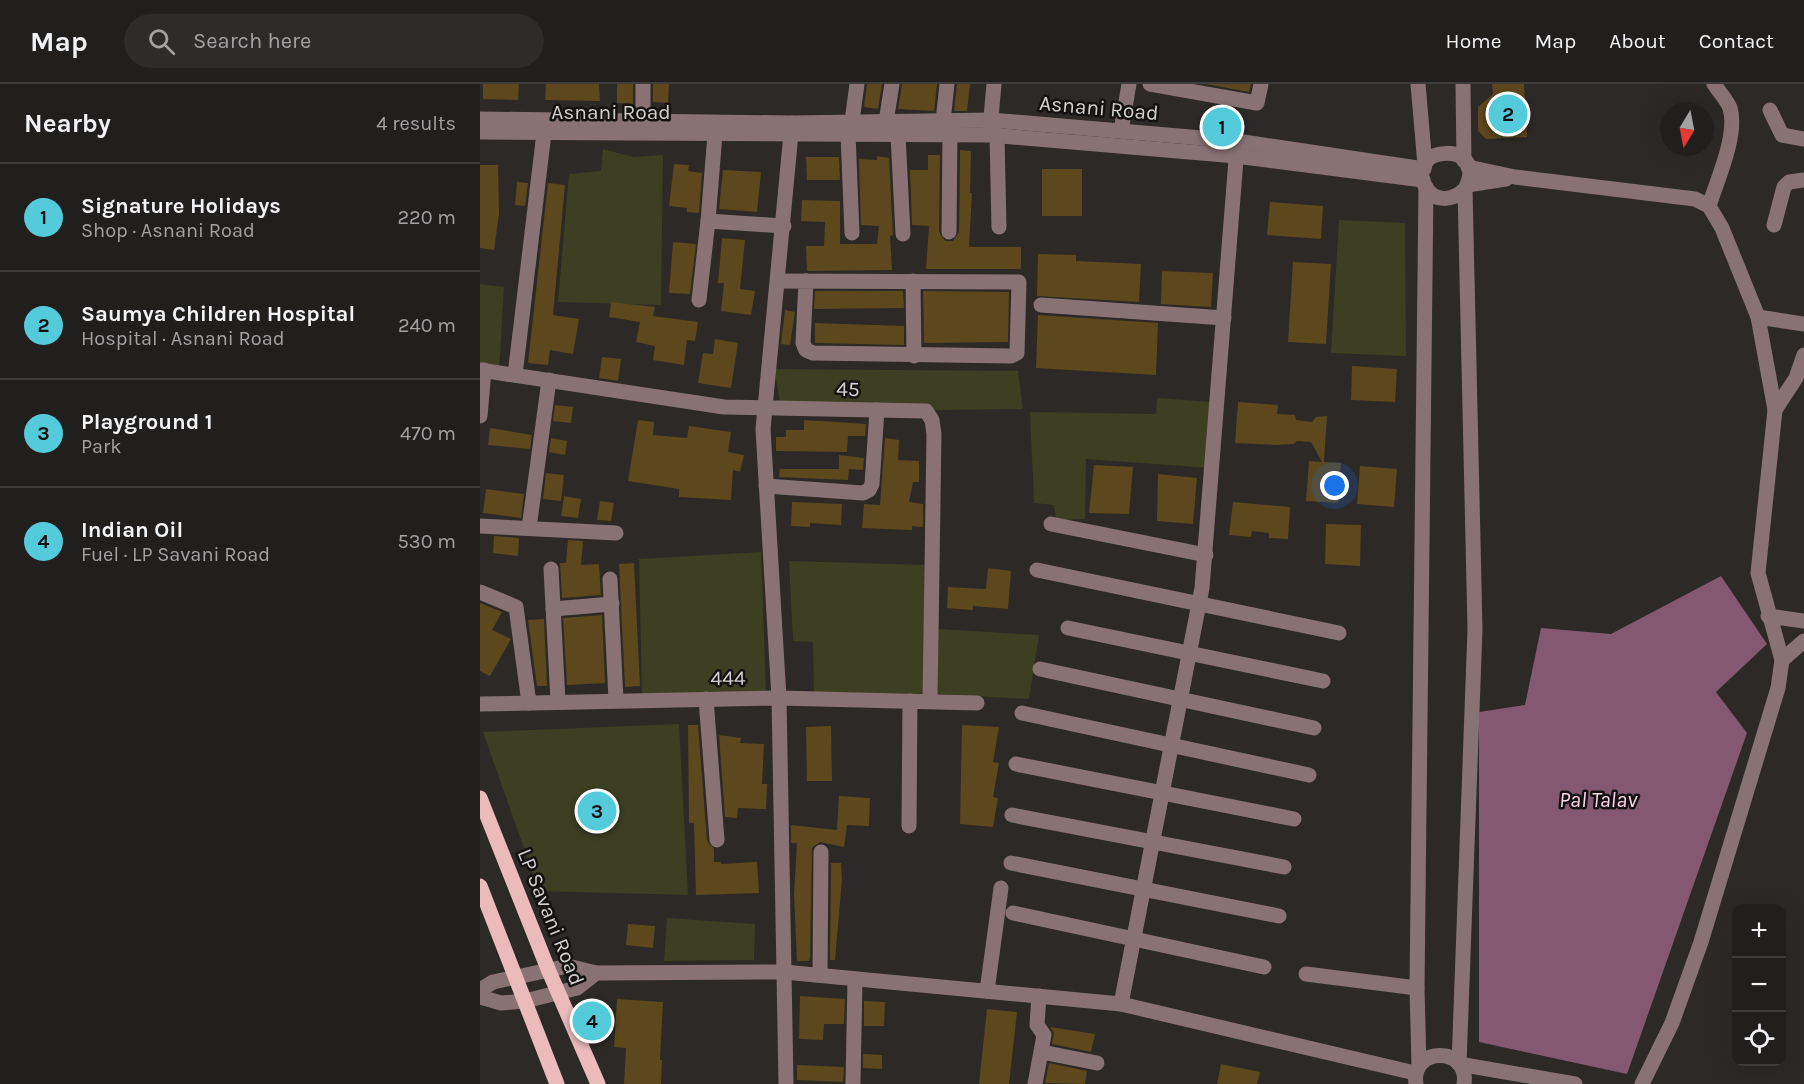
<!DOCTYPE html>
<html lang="en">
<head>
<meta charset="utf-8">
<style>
	body { margin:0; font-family:Karla,sans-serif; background:#2d2c2a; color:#f1f3f6 }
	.controls { position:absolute; right:18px; bottom:18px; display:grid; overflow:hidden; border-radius:12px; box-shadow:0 6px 24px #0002 }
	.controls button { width:54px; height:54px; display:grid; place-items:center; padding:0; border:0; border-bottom:2px solid #3e3d3b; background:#211f1d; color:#f1f3f6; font:30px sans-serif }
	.compass { position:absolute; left:1180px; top:18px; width:54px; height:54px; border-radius:50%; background:#211f1d; box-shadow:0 6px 24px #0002; rotate:190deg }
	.you { position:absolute; left:855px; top:402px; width:21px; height:21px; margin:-15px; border:4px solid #fff; border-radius:50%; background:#1a73e8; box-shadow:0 0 0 9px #1a73e833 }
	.badge { display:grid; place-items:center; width:39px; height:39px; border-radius:50%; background:#53cbdb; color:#111; font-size:20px; font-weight:700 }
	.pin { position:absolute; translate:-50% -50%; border:3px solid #fff; box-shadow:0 2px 6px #0006 }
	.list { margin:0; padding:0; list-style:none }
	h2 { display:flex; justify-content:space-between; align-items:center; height:78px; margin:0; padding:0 24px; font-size:26px }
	h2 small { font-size:20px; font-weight:400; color:#a2a2a4 }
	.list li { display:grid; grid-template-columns:39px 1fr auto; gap:18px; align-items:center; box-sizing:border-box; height:108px; padding:0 24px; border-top:2px solid #3e3d3b }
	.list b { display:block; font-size:22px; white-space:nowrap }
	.list p { margin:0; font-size:20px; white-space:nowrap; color:#a2a2a4 }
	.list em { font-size:20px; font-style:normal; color:#a2a2a4 }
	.icon { flex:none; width:33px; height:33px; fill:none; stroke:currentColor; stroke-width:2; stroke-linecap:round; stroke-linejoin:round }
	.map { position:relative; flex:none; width:1324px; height:1000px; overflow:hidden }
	header { display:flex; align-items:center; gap:36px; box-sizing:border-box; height:84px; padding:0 30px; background:#211f1d; border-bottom:2px solid #3e3d3b }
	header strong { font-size:28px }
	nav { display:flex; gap:33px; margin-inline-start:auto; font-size:21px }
	.search { width:420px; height:54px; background:#2d2c2a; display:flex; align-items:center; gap:15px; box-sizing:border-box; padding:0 21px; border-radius:33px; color:#a2a2a4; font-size:22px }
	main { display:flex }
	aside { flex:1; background:#211f1d }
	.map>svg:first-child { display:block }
</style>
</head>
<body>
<header>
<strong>Map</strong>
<div class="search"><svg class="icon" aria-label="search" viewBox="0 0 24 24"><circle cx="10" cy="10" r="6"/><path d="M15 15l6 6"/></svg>Search here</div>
<nav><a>Home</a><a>Map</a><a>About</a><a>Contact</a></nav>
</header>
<main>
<aside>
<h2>Nearby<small>4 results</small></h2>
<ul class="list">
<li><span class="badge">1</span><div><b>Signature Holidays</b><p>Shop · Asnani Road</p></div><em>220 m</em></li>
<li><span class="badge">2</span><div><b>Saumya Children Hospital</b><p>Hospital · Asnani Road</p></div><em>240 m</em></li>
<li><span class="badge">3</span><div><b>Playground 1</b><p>Park</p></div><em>470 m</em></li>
<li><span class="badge">4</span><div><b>Indian Oil</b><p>Fuel · LP Savani Road</p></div><em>530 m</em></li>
</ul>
</aside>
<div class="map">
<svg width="1324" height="1000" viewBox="0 0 1324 1000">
	<rect width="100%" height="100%" fill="#2c2927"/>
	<!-- green -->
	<g fill="#3d3f22">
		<path d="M123 65 153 73 183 71 181 221 78 218 89 90 121 87Z"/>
		<path d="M859 136 925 139 926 272 851 269Z"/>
		<path d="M0 200 24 203 19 288 0 285Z"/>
		<path d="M294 285 538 287 543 325 302 328Z"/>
		<path d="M677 314 734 318 730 384 606 375 605 435 576 436 574 421 554 419 550 328 676 330Z"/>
		<path d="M281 468 286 612 162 615 159 475Z"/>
		<path d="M309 477 444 481 448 614 334 612 333 558 313 557Z"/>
		<path d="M457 545 559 551 549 615 458 610Z"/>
		<path d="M199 640 208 811 59 807 3 648Z"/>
		<path d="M187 834 275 840 274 876 184 877Z"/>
	</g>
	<!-- water -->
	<path fill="#835870" d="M1241 492 1287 560 1236 608 1267 649 1147 990 999 958V628L1045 621 1061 544 1131 550Z"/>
	<!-- building -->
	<g fill="#5d471d">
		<path d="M3 0H39L38 16 3 15Z"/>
		<path d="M66 0H119L120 17 65 16Z"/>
		<path d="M137 0H153V20L137 19Z"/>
		<path d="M173 0H189L188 19 173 18Z"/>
		<path d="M387 0H402L398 25 384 23Z"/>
		<path d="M422 0H457L454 27 418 25Z"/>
		<path d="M477 0H490L487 27H474Z"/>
		<path d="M726 0H771L769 8Z"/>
		<path d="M1012 0H1044L1047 53 1006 55 998 47V23L1013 10Z"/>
		<path d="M480 66 491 67 490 109H492L489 163H541V185H446L449 142 432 141 430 86H448V71H460L459 148 465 157H473L479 148Z"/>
		<path d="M397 72 409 74 413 151 410 152 412 186 327 187 326 162H344L345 138 321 137 322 116 360 117V160H397L399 142 381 141 379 79V75L397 76Z"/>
		<path d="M326 73H359L360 96H327Z"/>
		<path d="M194 80 209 81 208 87 222 89 219 129 207 128V124L189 122Z"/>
		<path d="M0 81H18L19 130 14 166 0 164Z"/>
		<rect x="562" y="85" width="40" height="47"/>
		<path d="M243 86 281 88 277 128 239 125Z"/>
		<path d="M37 98 48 99 45 122 35 121Z"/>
		<path d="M68 99 85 101 73 231 99 235 93 270 70 266 68 281 48 279Z"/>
		<path d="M790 118 843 122 841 155 787 151Z"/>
		<path d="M242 154 265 156 260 205 275 207 271 231 241 227 244 199H238Z"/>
		<path d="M193 158 216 160 210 210 189 209Z"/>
		<path d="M558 170 596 171V177L661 180 659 218 557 212Z"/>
		<path d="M813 178 851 180 846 260 808 258Z"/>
		<path d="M682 187 733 189 731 223 681 220Z"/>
		<path d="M335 207H423L424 224 334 225Z"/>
		<path d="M443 207 529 208 528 258 444 259Z"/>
		<path d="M131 218 175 223 173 232 218 238 215 257 207 256 204 281 173 276 175 262 156 258 160 238 129 233Z"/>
		<path d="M305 226 315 228 310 261 301 260Z"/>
		<path d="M558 231 678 239 676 291 556 284Z"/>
		<path d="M335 239 424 242V261L335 259Z"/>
		<path d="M235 255 258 259 251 304 218 299 223 269 233 270Z"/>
		<path d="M122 273 141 275 138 297 119 294Z"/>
		<path d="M872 282 917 285 915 318 871 316Z"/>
		<path d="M758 318 798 321 797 330 815 331 816 336 832 338 836 333 847 332 844 378 861 379 858 419 826 417 829 377 842 378 831 358 817 357 814 360 795 361 755 359Z"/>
		<path d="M75 321 93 323 91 339 73 337Z"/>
		<path d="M158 336 174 338 173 351 207 354 209 342 251 348 248 368 264 371 260 388 253 386 251 416 199 413V405L148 397Z"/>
		<path d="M324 336 386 340 385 352H368L367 368 296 367V353H306V346H324Z"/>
		<path d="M10 344 52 351 50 365 8 361Z"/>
		<path d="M71 354 87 357 85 371 69 368Z"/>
		<path d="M405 354 419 356 418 376 439 377V398H433L429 418 443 420V443L432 442V446L382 444 384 420 400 421Z"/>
		<path d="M359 371 384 374 383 386 369 385 368 396 299 393 300 385H359Z"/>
		<path d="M614 381 653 383 649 430 609 429Z"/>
		<path d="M880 382 917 385 914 423 877 420Z"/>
		<path d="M66 389 84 391 81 417 63 415Z"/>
		<path d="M678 390 717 394 713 440 677 437Z"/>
		<path d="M6 405 44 410 41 434 3 429Z"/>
		<path d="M84 412 101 415 98 434 81 432Z"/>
		<path d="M120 417 134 419 131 437 117 436Z"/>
		<path d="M312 418 362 420 361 441 330 439V443L311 442Z"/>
		<path d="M753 418 810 423 808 455 789 454V449L772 447 771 453 749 451Z"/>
		<path d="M846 440 881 441 880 482 845 480Z"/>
		<path d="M14 452 39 454 38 472 13 469Z"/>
		<path d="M88 456 103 457 101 481 119 480 121 511 82 514 80 479H86Z"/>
		<path d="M154 479 160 602 145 603 139 480Z"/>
		<path d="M508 484 531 487 528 525 493 522V526L467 524 468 503 506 505Z"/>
		<path d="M0 519 22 528 12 546 31 555 10 592 0 587Z"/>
		<path d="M122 531 125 599 87 601 83 534Z"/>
		<path d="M64 535 67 602H57L48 536Z"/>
		<path d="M208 641H218L227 757 234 765V778H241V780L277 778 279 809 216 811 214 739H209Z"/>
		<path d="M482 641 519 643 513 678 519 679 513 713 518 714 513 743 480 740Z"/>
		<path d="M351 642 352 697H327L326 643Z"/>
		<path d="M239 651 261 654 260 659 284 660 282 700H287L286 725 258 724 257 734 245 733Z"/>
		<path d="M359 712 390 714 389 742 367 741 364 763 340 758 332 764 330 873 329 877H317L314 810 317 759H311V741L357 746Z"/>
		<path d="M351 779H361L362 796 355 876H350Z"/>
		<path d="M148 840 175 842 173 864 146 861Z"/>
		<path d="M320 912 365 915 364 940H344L343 956 319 955Z"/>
		<path d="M137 915 183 918 180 976H182L181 1000H144L146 964 134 963Z"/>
		<path d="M384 917 405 918 404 942H384Z"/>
		<path d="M507 925 537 928 529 1000H499Z"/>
		<path d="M570 943 615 950 611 968 572 960 574 949Z"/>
		<path d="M383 970 402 971V985L383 984Z"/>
		<path d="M569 979 607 987 605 1000 565 999Z"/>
		<path d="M741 980 780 988 777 1000H737Z"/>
		<path d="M317 981 364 983 363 998 317 996Z"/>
	</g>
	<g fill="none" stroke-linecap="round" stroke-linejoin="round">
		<!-- minor -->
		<g stroke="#897273" stroke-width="15">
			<path d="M670 0 777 19 781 0"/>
			<path d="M938 0 945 81"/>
			<path d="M983 0 984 77"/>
			<path d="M1290 26 1302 51 1324 55"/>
			<path d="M0 35 312 39 511 36 757 57 944 85"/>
			<path d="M163 36V0"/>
			<path d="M372 37 377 0"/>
			<path d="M463 37 467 0"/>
			<path d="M406 38 412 0"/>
			<path d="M510 45 514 0"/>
			<path d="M641 47 649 0"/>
			<path d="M0 48 510 51 756 72 943 96"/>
			<path d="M368 50 372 149"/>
			<path d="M418 51 423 150"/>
			<path d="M517 51 519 143"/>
			<path d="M988 83 1035 93 1215 115 1229 122 1242 144 1278 233 1295 326 1278 489 1302 576 1298 604 1221 858 1192 939 1162 1000"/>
			<path d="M987 101 1026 95"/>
			<path d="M985 105C973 117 954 119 945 102 923 60 1011 56 985 105L995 545 979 980 1095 1000"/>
			<path d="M1229 122C1237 96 1258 51 1250 24 1247 16 1239 8 1234 0"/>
			<path d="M228 137 235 50"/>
			<path d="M1294 141 1304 103 1309 98 1324 96"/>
			<path d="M469 148 470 51"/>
			<path d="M298 197 539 198 537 269 531 272 333 269 326 266 323 259 326 197"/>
			<path d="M433 197 434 272"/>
			<path d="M219 216 228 137 304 142"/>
			<path d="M561 221 744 234"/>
			<path d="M1278 233 1324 240"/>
			<path d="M0 286 244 323 446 327 452 336 454 350 450 617"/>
			<path d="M35 291 64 49"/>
			<path d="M1295 326 1316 294 1324 271"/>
			<path d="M0 332 4 286"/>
			<path d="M286 402 383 409 389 406 392 400 397 326"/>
			<path d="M571 440 726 471"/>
			<path d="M0 442 136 449"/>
			<path d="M49 444 69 296"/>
			<path d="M71 485 78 617"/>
			<path d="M557 486 859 549"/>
			<path d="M130 495 136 616"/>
			<path d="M0 508 36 523 49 619"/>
			<path d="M73 525 132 520"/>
			<path d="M1288 532 1324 537"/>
			<path d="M588 544 843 597"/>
			<path d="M1302 576 1324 557"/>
			<path d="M560 585 834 644"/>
			<path d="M226 615 237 756"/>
			<path d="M0 620 299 614 497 619"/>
			<path d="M542 629 829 691"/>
			<path d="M536 680 814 735"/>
			<path d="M532 731 804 783"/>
			<path d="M429 742 430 617"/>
			<path d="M531 779 799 832"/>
			<path d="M533 829 784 883"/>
			<path d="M826 890 937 904"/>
			<path d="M340 891 341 768"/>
			<path d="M0 906 13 898 88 882 116 889 304 888 641 920 935 989"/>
			<path d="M507 907 521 804"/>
			<path d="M0 913 21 919 45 917 97 904 116 889"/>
			<path d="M641 920 722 504 757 63"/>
			<path d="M562 968 617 979"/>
			<path d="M939 982 937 904 946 103"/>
			<path d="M373 999 375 895"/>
			<path d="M306 1000 299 614 283 345 312 39"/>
			<path d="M555 1000 564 951 557 941 559 912"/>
			<path d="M936 1000C930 962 990 962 984 1000"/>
		</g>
		<!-- major -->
		<g stroke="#ebbbbc" stroke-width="15">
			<path d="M0 714 68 885 118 1000"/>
			<path d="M0 802 77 1000"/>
		</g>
	</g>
	<g text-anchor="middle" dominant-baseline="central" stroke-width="5" stroke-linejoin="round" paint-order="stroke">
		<!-- street labels -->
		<g font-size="21" fill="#d3d1d0" stroke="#131211">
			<text transform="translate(619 24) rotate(5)">Asnani Road</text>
			<text x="131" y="28">Asnani Road</text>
			<text transform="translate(368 305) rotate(1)">45</text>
			<text transform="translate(248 594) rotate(-1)">444</text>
			<text transform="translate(71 833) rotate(68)">LP Savani Road</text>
		</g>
		<!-- water labels -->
		<g font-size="22" font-style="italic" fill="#fed3ea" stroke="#131211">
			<text x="1118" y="716">Pal Talav</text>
		</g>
	</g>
</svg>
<div class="controls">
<button>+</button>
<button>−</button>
<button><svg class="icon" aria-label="locate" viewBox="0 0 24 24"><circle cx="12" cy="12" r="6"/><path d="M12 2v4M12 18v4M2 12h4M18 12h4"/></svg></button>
</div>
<svg class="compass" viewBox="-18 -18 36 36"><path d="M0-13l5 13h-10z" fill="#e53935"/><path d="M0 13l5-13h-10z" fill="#a2a2a4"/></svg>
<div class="you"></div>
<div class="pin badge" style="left:742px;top:43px">1</div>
<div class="pin badge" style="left:1028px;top:30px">2</div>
<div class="pin badge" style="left:117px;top:727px">3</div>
<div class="pin badge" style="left:112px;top:937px">4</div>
</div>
</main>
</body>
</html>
